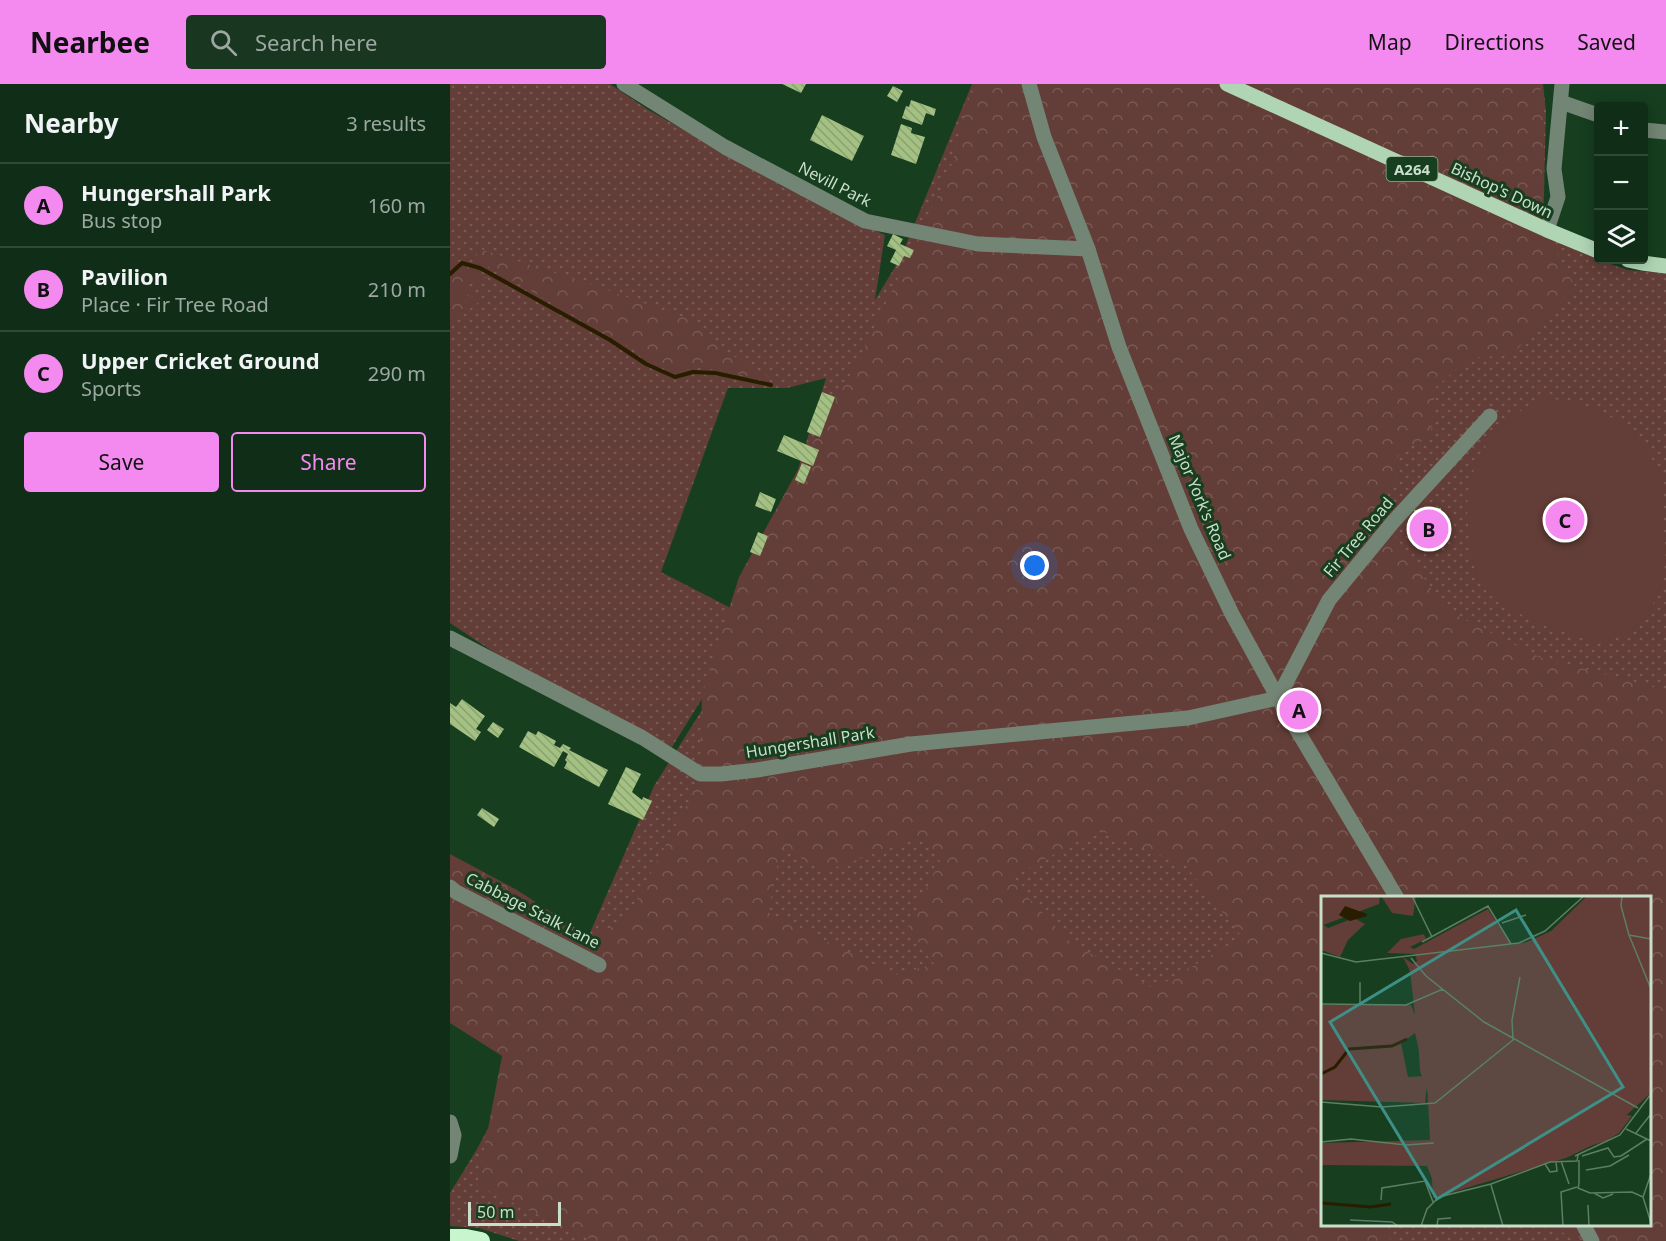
<!DOCTYPE html>
<html lang="en">
<head>
<meta charset="utf-8">
<style>
	body { margin:0; font-family:"Noto Sans",sans-serif; background:#193620; color:#f1f3f6 }
	.controls { position:absolute; right:18px; top:18px; display:grid; overflow:hidden; border-radius:6px; box-shadow:0 3px 15px #0003 }
	.controls button { width:54px; height:54px; display:grid; place-items:center; padding:0; border:0; border-bottom:2px solid #304a36; background:#102e17; color:#f1f3f6; font:30px sans-serif }
	.scale { position:absolute; left:18px; bottom:15px; width:93px; box-sizing:border-box; padding-left:6px; border:3px solid #c9dfcc; border-top:0; font-size:16px; line-height:21px; white-space:nowrap; color:#c9dfcc; -webkit-text-stroke:4px #163e1f; paint-order:stroke }
	.you { position:absolute; left:585px; top:482px; width:21px; height:21px; margin:-15px; border:4px solid #fff; border-radius:50%; background:#1a73e8; box-shadow:0 0 0 9px #1a73e833 }
	.badge { display:grid; place-items:center; width:39px; height:39px; border-radius:50%; background:#f489ef; color:#111; font-size:20px; font-weight:700 }
	.pin { position:absolute; translate:-50% -50%; border:3px solid #fff; box-shadow:0 2px 6px #0006 }
	.list { margin:0; padding:0; list-style:none }
	h2 { display:flex; justify-content:space-between; align-items:center; height:78px; margin:0; padding:0 24px; font-size:26px }
	h2 small { font-size:20px; font-weight:400; color:#9ca8a1 }
	.list li { display:grid; grid-template-columns:39px 1fr auto; gap:18px; align-items:center; box-sizing:border-box; height:84px; padding:0 24px; border-top:2px solid #304a36 }
	.list b { display:block; font-size:22px; white-space:nowrap }
	.list p { margin:0; font-size:20px; white-space:nowrap; color:#9ca8a1 }
	.list em { font-size:20px; font-style:normal; color:#9ca8a1 }
	.actions { display:flex; gap:12px; padding:18px 24px }
	.actions a { flex:1; padding:14px 0; border:2px solid #f489ef; border-radius:6px; text-align:center; font-size:21px; color:#f489ef }
	.actions .main { background:#f489ef; color:#111 }
	.icon { flex:none; width:33px; height:33px; fill:none; stroke:currentColor; stroke-width:2; stroke-linecap:round; stroke-linejoin:round }
	.map { position:relative; flex:none; width:1216px; height:1157px; overflow:hidden }
	header { display:flex; align-items:center; gap:36px; box-sizing:border-box; height:84px; padding:0 30px; background:#f489ef; color:#111 }
	header strong { font-size:28px }
	nav { display:flex; gap:33px; margin-inline-start:auto; font-size:21px }
	.search { width:420px; height:54px; background:#193620; display:flex; align-items:center; gap:15px; box-sizing:border-box; padding:0 21px; border-radius:6px; color:#9ca8a1; font-size:22px }
	main { display:flex }
	aside { flex:1; background:#102e17 }
	.map>svg:first-child { display:block }
</style>
</head>
<body>
<header>
<strong>Nearbee</strong>
<div class="search"><svg class="icon" aria-label="search" viewBox="0 0 24 24"><circle cx="10" cy="10" r="6"/><path d="M15 15l6 6"/></svg>Search here</div>
<nav><a>Map</a><a>Directions</a><a>Saved</a></nav>
</header>
<main>
<aside>
<h2>Nearby<small>3 results</small></h2>
<ul class="list">
<li><span class="badge">A</span><div><b>Hungershall Park</b><p>Bus stop</p></div><em>160 m</em></li>
<li><span class="badge">B</span><div><b>Pavilion</b><p>Place · Fir Tree Road</p></div><em>210 m</em></li>
<li><span class="badge">C</span><div><b>Upper Cricket Ground</b><p>Sports</p></div><em>290 m</em></li>
</ul>
<div class="actions"><a class="main">Save</a><a>Share</a></div>
</aside>
<div class="map">
<svg width="1216" height="1157" viewBox="0 0 1216 1157">
	<defs>
		<pattern id="grass-dots" width="8" height="8" patternUnits="userSpaceOnUse" patternTransform="scale(1.5)"><rect width="8" height="8" fill="#633d37"/><path d="M2 2h.1M6 6h.1" fill="none" stroke="#785953" stroke-width="1.8" stroke-linecap="round"/></pattern>
		<pattern id="forest-crowns" width="20" height="18" patternUnits="userSpaceOnUse" patternTransform="scale(1.5)"><rect width="20" height="18" fill="#633d37"/><path d="M2 6a3 3 0 1 1 6 0M12 15a3 3 0 1 1 6 0" fill="none" stroke="#785953"/></pattern>
		<pattern id="building-back-hatch" width="6" height="6" patternUnits="userSpaceOnUse" patternTransform="scale(1.5)"><rect width="6" height="6" fill="#a4c183"/><path d="M-1 5l2 2M0 0l6 6M5-1l2 2" fill="none" stroke="#8aa272"/></pattern>
	</defs>
	<rect width="100%" height="100%" fill="#163e1f"/>
	<!-- grass -->
	<path fill="url(#grass-dots)" fill-rule="evenodd" d="M0 0H160L197 25 332 102 435 151 425 216 451 173 522 0H1093L1096 27 1093 151 1148 174V176L1178 186 1216 189V1157H69L29 1144 0 1142V1109L27 1065 129 874 204 702 293 561 300 538 222 663 69 585 0 539ZM376 294 302 535 211 488 278 304H337ZM873 814H1200V1140H873Z"/>
	<!-- forest -->
	<g fill="url(#forest-crowns)" fill-rule="evenodd">
		<path d="M523 0H1090L1093 28 1091 151 1108 171 1125 202 1062 271 1019 274 985 304 981 347 970 359 949 365 946 395 912 443 944 450 996 526 1091 574 1216 606V1157H1140L1087 1141 1200 1140V814H873V1140L938 1141 940 1157H144L27 1102 52 972 0 939V770L67 806 140 853 176 836 240 715 250 690 252 611 289 493 412 269 500 86ZM649 746 736 782 792 853 704 905 621 859 560 794ZM472 753 491 774 458 844 484 880 446 891 317 828 324 802 330 763 375 787Z"/>
		<path d="M27 164 146 202 241 236 271 265 327 297 247 283 222 290 170 257 26 176Z"/>
		<path d="M0 173 38 193 17 201V210L30 217 10 233 0 234Z"/>
	</g>
	<!-- pitch -->
	<path fill="#633d37" d="M1095 314C1139 319 1178 333 1201 373 1204 380 1210 387 1211 393 1214 408 1213 424 1214 439 1214 452 1216 466 1215 479 1212 516 1188 557 1147 557 1136 557 1095 541 1083 536 1065 528 1038 515 1029 497 1024 487 1022 473 1021 462 1018 445 1016 429 1018 412 1022 368 1056 329 1095 314Z"/>
	<g fill="none" stroke-linecap="round" stroke-linejoin="round">
		<!-- stream -->
		<path stroke="#291d00" stroke-width="4" d="M0 190 12 179 30 184 160 256 196 280 225 293 243 288 265 289 321 301"/>
	</g>
	<!-- building -->
	<g fill="url(#building-back-hatch)">
		<path d="M332 0H356L351 9Z"/>
		<path d="M443 2 453 7 447 18 437 12Z"/>
		<path d="M461 16 486 25 484 32 476 29 472 41 452 34 456 22 459 23Z"/>
		<path d="M372 31 414 52 402 77 360 56Z"/>
		<path d="M451 40 462 44 461 49 475 53 466 80 441 71Z"/>
		<path d="M443 150 453 155 450 160 464 166 460 174 454 172 449 182 440 178 446 166 437 162Z"/>
		<path d="M372 308 385 313 370 353 357 348Z"/>
		<path d="M334 351 369 366 363 382 327 367Z"/>
		<path d="M352 379 361 383 354 400 345 396Z"/>
		<path d="M310 408 326 415 321 428 305 422Z"/>
		<path d="M991 424 994 463 967 465 964 426Z"/>
		<path d="M308 448 318 452 310 472 300 468Z"/>
		<path d="M12 615 35 632 26 645 31 648 25 657 0 640V619L6 623Z"/>
		<path d="M43 638 54 645 48 654 37 646Z"/>
		<path d="M78 647 86 651 88 647 106 657 104 661 110 664 113 660 121 664 119 666 158 686 149 703 114 684 117 678 115 676 118 670 113 667 104 683 69 663Z"/>
		<path d="M176 683 191 690 182 708 192 716 193 713 202 717 193 736 158 720Z"/>
		<path d="M32 724 49 735 44 743 27 731Z"/>
	</g>
	<g fill="none" stroke-linecap="round" stroke-linejoin="round">
		<!-- minor -->
		<g stroke="#738575" stroke-width="15">
			<path d="M174 0 275 63 415 137 528 160 638 165"/>
			<path d="M579 0 594 53 638 165 669 263 741 445 782 530 828 614 947 814"/>
			<path d="M1111 18 1148 31"/>
			<path d="M1194 46 1216 48"/>
			<path d="M1097 146 1108 113 1104 85 1112 0"/>
			<path d="M0 554 193 654 250 690H271L307 686 461 660 738 634 828 614 879 516 943 438 1040 332"/>
			<path d="M0 803 6 808 149 881"/>
			<path d="M0 1038 4 1051 0 1072"/>
			<path d="M1133 1140 1142 1157"/>
		</g>
		<!-- major -->
		<g stroke="#b0d5b5" stroke-width="15">
			<path d="M777 0 1097 146 1148 167"/>
			<path d="M1178 176 1192 179 1216 182"/>
		</g>
		<!-- highway -->
		<path stroke="#c8f5ce" stroke-width="18" d="M0 1154H16L31 1157"/>
	</g>
	<g text-anchor="middle" dominant-baseline="central" stroke-width="6" stroke-linejoin="round" paint-order="stroke">
		<!-- shield labels -->
		<rect fill="#163e1f" stroke="#93af98" stroke-width="1.5" x="936.5" y="73" width="51" height="24" rx="4.5"/>
		<g font-size="15" font-weight="bold" fill="#c9dfcc">
			<text x="962" y="85">A264</text>
		</g>
		<!-- street labels -->
		<g font-size="16" fill="#c9dfcc" stroke="#163e1f">
			<text transform="translate(385 100) rotate(27)">Nevill Park</text>
			<text transform="translate(1052 106) rotate(25)">Bishop's Down</text>
			<text transform="translate(750 413) rotate(67)">Major York's Road</text>
			<text transform="translate(908 453) rotate(-50)">Fir Tree Road</text>
			<text transform="translate(360 658) rotate(-9)">Hungershall Park</text>
			<text transform="translate(83 826) rotate(27)">Cabbage Stalk Lane</text>
		</g>
	</g>
	<!-- overview -->
	<g transform="translate(871 812)">
		<rect width="330" height="330" fill="#163e1f"/>
		<path d="M0 0H59L58 8 0 30ZM266 0H330V197L272 249 245 262 112 302 106 185 104 207 0 204V109H90L94 119 89 75 82 61 92 68 96 65 94 58 66 57 80 43 103 38 105 43 89 51 93 53 167 13 190 49 206 46 230 35ZM94 137 104 180 87 181 80 147Z" fill="#633d37" fill-rule="evenodd"/>
		<path d="M60 0H95L92 20 71 17ZM274 0H287L280 7 285 11 301 6 307 16 306 6 312 0H330V170L324 175 325 192 251 209 266 224 292 214 291 200 307 209 302 218 311 220 298 237 285 245 234 261 195 263 183 267V274L174 280 138 290 115 292 106 270 0 269V247L109 244 113 238 111 209 99 175 94 94 88 73 97 66 94 53 166 14 190 49 200 54 196 70 188 82 190 110 210 115 229 114 280 95 302 81 299 65 290 77 282 80 259 70 260 52 243 42 223 48 221 41 251 24ZM194 178 209 184 200 200 168 196 177 181ZM151 198 155 200 157 213 164 216 159 221 134 224 130 213 139 212ZM33 22 44 28 27 44 19 61 0 54V27L7 32ZM68 140 87 141 70 150 29 149Z" fill="#633d37" fill-rule="evenodd"/>
		<path d="M220 70 230 75 239 88 241 99 236 106 212 108 203 95 204 76Z" fill="#633d37"/>
		<path d="M24 10 46 18V20L29 25 18 19Z" fill="#291d00"/>
		<path fill="none" stroke="#291d00" stroke-width="3" d="M0 178 14 171 28 153 71 150 86 143M0 307 50 311 70 308"/>
		<path fill="none" stroke="#5e7e64" stroke-width="1.5" d="M91 0 111 41M301 0 300 10 308 39 330 93M181 27 205 19M308 39 330 43M101 46 167 10 190 48M0 57 35 66 198 47 224 35 263 0M90 62 105 80 163 126 317 212M0 108 85 109 122 93M39 110V86M0 206 61 211 114 207 192 144 191 124 199 81M305 233 330 245M315 237 330 218M0 246 30 243 85 249 113 247M254 260 299 239 330 198M261 260 287 252 293 261 300 260 326 243M258 264V288M240 265 248 288M224 268 229 276 236 275 235 266M265 274 289 270 308 259M258 288 257 292 269 297 311 296 322 301M170 289 182 330M273 297 282 302 292 298M322 301 330 327M322 301 330 278M60 304 61 292 104 285 112 306M267 309 268 330M29 324 71 326 77 330M100 330 106 313 118 301 170 288 229 266 256 265 257 259M116 330 117 323 130 322M242 330 240 296 256 291"/>
		<path fill="#3e9086" fill-opacity="0.15" stroke="#3e9086" stroke-width="3" d="M195 14 302 191 116 303 9 126Z"/>
		<rect width="330" height="330" fill="none" stroke="#c9dfcc" stroke-width="3"/>
	</g>
</svg>
<div class="controls">
<button>+</button>
<button>−</button>
<button><svg class="icon" aria-label="layers" viewBox="0 0 24 24"><path d="M12 4l9 5-9 5-9-5zM3 14l9 5 9-5"/></svg></button>
</div>
<div class="scale">50 m</div>
<div class="you"></div>
<div class="pin badge" style="left:849px;top:626px">A</div>
<div class="pin badge" style="left:979px;top:445px">B</div>
<div class="pin badge" style="left:1115px;top:436px">C</div>
</div>
</main>
</body>
</html>
